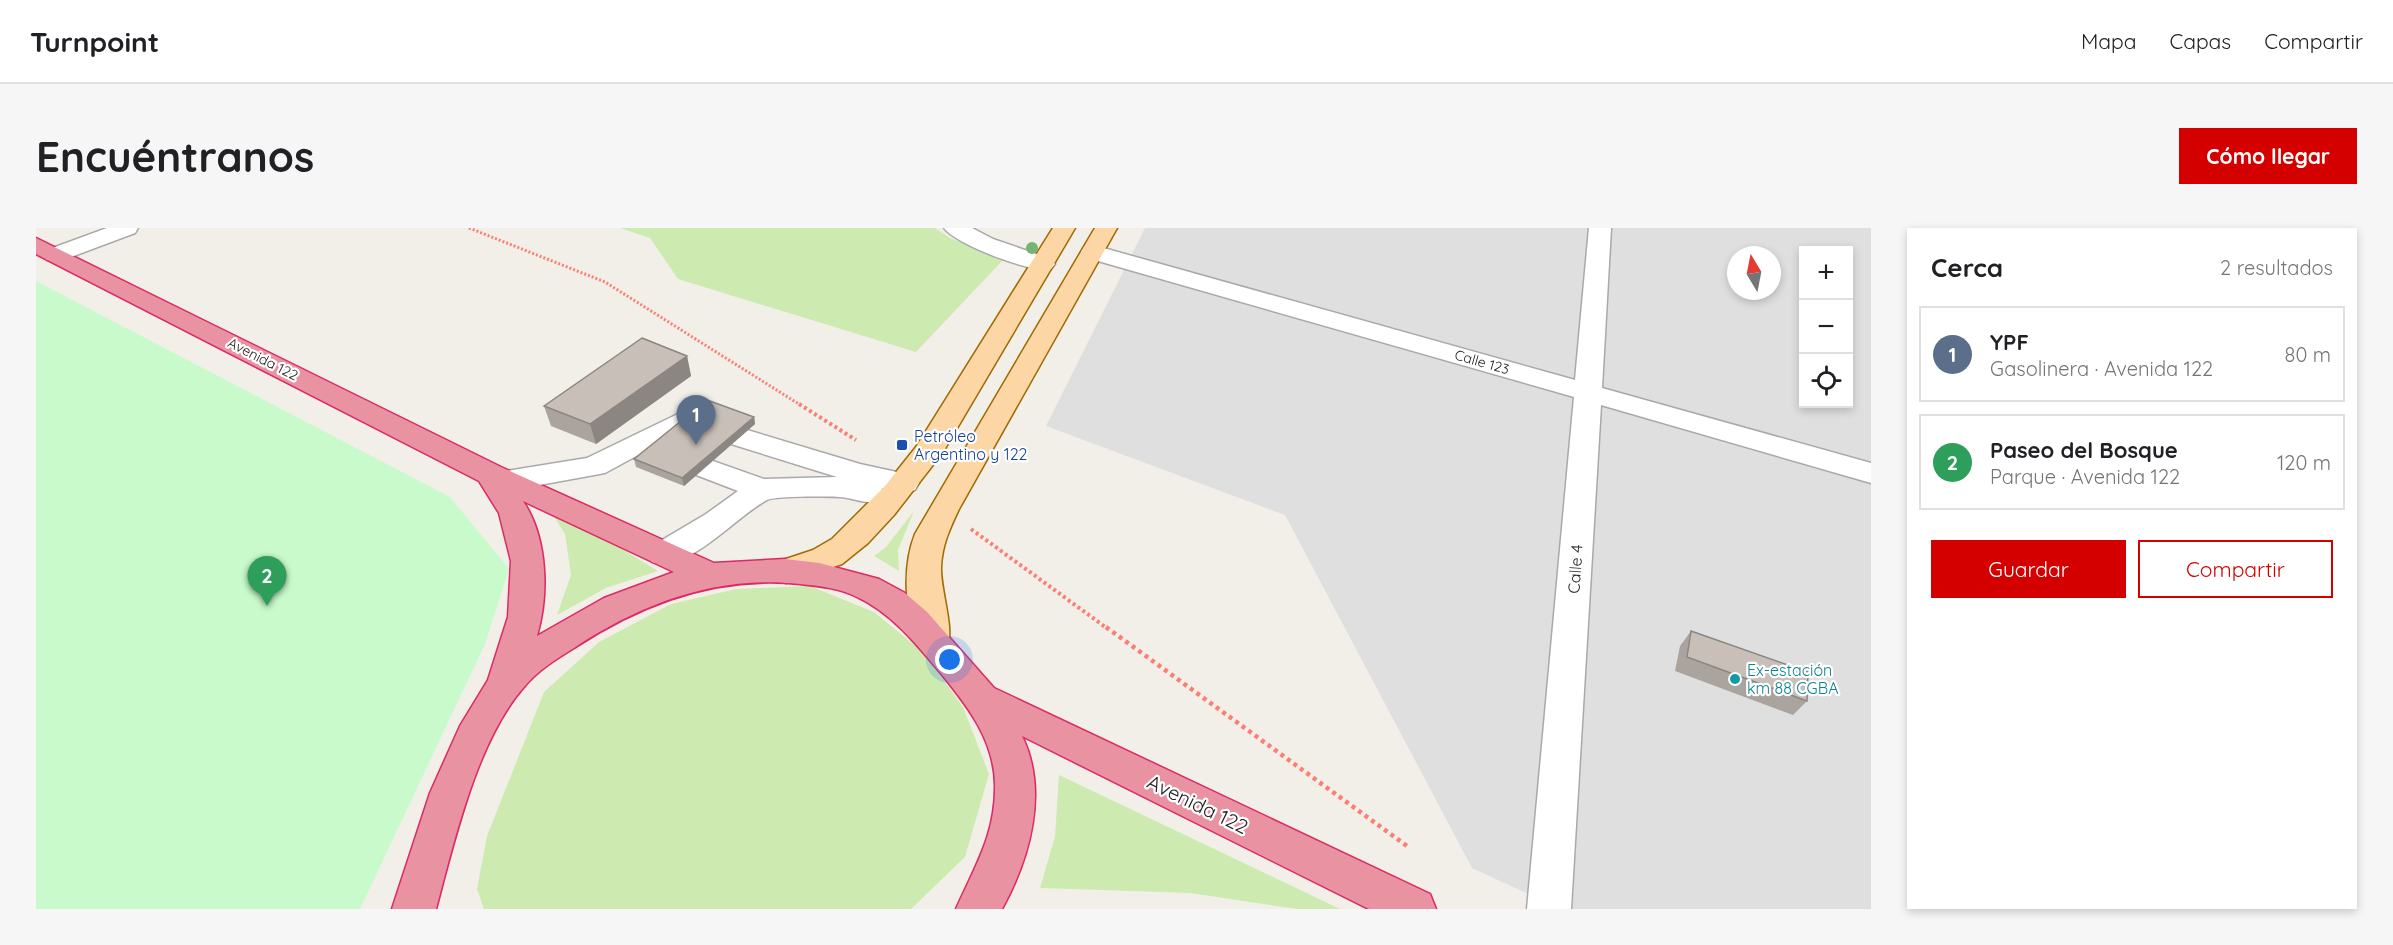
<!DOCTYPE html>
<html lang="es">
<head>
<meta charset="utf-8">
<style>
	body { margin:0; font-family:Quicksand,sans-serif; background:#f6f6f6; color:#202124 }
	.controls { position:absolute; right:18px; top:18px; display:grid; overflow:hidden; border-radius:0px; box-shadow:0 3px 9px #0003 }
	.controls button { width:54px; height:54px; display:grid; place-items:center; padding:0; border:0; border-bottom:2px solid #e0e0e0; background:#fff; color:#202124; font:30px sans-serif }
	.compass { position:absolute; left:1691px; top:18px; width:54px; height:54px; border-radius:50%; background:#fff; box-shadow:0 3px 9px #0003; rotate:350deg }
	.you { position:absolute; left:914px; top:432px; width:21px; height:21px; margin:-15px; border:4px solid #fff; border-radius:50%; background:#1a73e8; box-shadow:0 0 0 9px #1a73e833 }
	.badge { display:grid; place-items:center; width:39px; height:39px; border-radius:50%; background:#d40000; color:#fff; font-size:20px; font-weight:700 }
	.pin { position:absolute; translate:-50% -50px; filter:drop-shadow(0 2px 3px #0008) }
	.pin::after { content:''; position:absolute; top:32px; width:21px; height:18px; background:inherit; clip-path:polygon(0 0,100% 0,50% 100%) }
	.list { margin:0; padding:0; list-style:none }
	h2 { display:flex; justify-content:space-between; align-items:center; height:78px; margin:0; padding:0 24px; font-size:26px }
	h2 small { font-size:20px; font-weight:400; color:#757577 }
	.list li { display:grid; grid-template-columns:39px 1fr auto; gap:18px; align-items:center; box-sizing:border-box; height:96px; margin:0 12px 12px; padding:0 12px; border:2px solid #e0e0e0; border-radius:0px }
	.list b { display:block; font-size:22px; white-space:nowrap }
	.list p { margin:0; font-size:20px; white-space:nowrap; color:#757577 }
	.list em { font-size:20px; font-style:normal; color:#757577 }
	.actions { display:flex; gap:12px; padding:18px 24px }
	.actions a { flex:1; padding:14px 0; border:2px solid #d40000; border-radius:0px; text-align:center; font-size:21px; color:#d40000 }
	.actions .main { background:#d40000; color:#fff }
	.icon { flex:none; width:33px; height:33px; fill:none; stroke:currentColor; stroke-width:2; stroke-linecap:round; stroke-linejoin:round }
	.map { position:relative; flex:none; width:1835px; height:681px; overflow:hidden; border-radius:0px }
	header { display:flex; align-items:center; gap:36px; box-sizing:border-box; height:84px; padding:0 30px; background:#fff; border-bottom:2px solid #e0e0e0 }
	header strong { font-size:28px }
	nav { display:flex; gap:33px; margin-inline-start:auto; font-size:21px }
	.intro { display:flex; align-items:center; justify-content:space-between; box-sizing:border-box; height:144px; padding:0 36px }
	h1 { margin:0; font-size:42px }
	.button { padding:15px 27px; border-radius:0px; background:#d40000; color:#fff; font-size:21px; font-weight:700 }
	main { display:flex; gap:36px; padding:0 36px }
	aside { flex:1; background:#fff; border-radius:0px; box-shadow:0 3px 9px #0003 }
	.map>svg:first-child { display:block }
</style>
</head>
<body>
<header>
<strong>Turnpoint</strong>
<nav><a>Mapa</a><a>Capas</a><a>Compartir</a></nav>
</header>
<div class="intro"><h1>Encuéntranos</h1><a class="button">Cómo llegar</a></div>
<main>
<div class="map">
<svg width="1835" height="681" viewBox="0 0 1835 681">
	<rect width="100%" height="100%" fill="#f2efe9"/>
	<!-- residential -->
	<path fill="#e0dfdf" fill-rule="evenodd" d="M1109 0H1835V681H1525L1436 640 1249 287 1010 198ZM1768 22H1812V176H1768ZM1700 27H1736V63H1700Z"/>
	<!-- grass -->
	<g fill="#cdebb0">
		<path d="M584 0H899L914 10 967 32 880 124 642 51 614 10Z"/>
		<path d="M509 274 622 343 570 360 521 387 535 347 529 306Z"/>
		<path d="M878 283 862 322 863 343 838 328 850 319Z"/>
		<path d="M774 358 838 384 887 424 927 479 953 546 929 629 875 681H448L441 661 451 608 508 464 563 414 635 376 700 361Z"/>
		<path d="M1023 547 1304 681H1261L1154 665 1004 660 1019 608Z"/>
	</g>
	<!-- park -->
	<path fill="#c8facc" d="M0 53 414 269 473 341 449 416 324 681H0Z"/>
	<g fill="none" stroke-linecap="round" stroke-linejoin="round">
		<!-- minor casing -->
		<g stroke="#a9a9a9" stroke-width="3">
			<g id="minor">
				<path d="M71 0H102L99 5 27 32H11L8 27 11 22Z"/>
				<path d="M908 0H936L957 11 1015 31 1019 36 1015 41C997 46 919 16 908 0Z"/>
				<path d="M1553 0H1575L1566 160 1835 235V255L1565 177 1535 681H1491L1538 169 1048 29 1045 24 1048 19H1064L1539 152Z"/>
				<path d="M648 183 824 236 879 248 883 255 879 262 868 265 846 260 849 266 845 273C830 277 819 270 804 269 793 268 738 268 731 272 700 288 653 345 616 334L612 326 616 318 670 286 702 263 616 230 611 224 613 221 569 245 470 263 459 260 455 253 459 246 470 243 551 230ZM650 202 801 249 728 251 626 215Z"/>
			</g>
		</g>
		<!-- major casing -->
		<g stroke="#a06b00" stroke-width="3">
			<g id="major">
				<path d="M1017 0H1039L907 224 858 287 832 315 806 336 750 355 738 351 733 343 738 335 777 322 796 311 849 258 880 219Z"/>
				<path d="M1059 0H1081L923 281C914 300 906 317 905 339 904 362 920 404 910 421L898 425 886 421C868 390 866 339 879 306Z"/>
			</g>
		</g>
		<!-- highway casing -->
		<g stroke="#dc2a67" stroke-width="3">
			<path id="highway" d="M0 10 465 239 678 335 749 331 783 335 843 351 869 365 891 384 958 460 1394 666 1400 681H1333L986 508C1013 563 994 630 966 681H920C939 638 960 606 959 556 958 513 933 480 907 448 882 418 857 386 821 369 804 360 783 358 764 356 681 347 606 375 538 420 520 431 501 443 488 459 441 512 418 614 400 681H356L394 565 424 498 452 452 472 389 475 333 463 285 443 253 0 26ZM487 273 638 344 568 370 501 408C513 367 512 310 487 273Z"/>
		</g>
		<!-- path-far2 -->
		<path stroke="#fa8072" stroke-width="3" stroke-dasharray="2 2" stroke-linecap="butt" d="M433 0 569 54 766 178"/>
		<!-- path-far1 -->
		<g stroke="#fa8072" stroke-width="4" stroke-dasharray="3 3" stroke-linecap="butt">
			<path d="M763 176 820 212"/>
			<path d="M935 301 1072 401"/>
		</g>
		<!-- path -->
		<path stroke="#fa8072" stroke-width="4.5" stroke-dasharray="4 4" stroke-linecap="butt" d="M1070 399 1371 618"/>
		<!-- minor -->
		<use href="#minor" fill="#fff" fill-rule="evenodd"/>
		<!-- major -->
		<use href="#major" fill="#fcd6a4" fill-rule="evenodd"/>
		<!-- highway -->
		<use href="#highway" fill="#e892a2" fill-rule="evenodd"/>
	</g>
	<!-- trees -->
	<circle fill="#74b475" cx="996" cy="20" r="6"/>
	<!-- wall -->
	<g fill="#aba49e">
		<path d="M651 128 655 148 560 216 515 198 508 178Z"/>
		<path d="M718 189 719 196 648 258 600 239 598 231Z"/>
		<path d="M1655 403 1771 473 1757 487 1639 443 1644 418Z"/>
	</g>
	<!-- shaded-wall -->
	<g fill="#8b8681">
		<path d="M651 128 655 148 560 216 554 196Z"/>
		<path d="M718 189 719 196 648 258 646 250Z"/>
	</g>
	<!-- building -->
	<g fill="#c7bfb8" stroke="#8b8681" stroke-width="1.5">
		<path d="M606 110 651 128 554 196 508 178Z"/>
		<path d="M671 172 718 189 646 250 598 231Z"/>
		<path d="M1655 403 1772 444 1771 473 1651 429Z"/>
	</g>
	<!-- markers -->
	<rect fill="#1a4fb4" stroke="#fff" stroke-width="2" x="860" y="211" width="12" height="12" rx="3"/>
	<circle fill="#0f9aa8" stroke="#fff" stroke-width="2" cx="1699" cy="451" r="6"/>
	<g text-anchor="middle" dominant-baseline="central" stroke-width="4.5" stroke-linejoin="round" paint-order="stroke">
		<!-- far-street labels -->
		<g font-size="14" fill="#222" stroke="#fff">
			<text transform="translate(227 131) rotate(27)">Avenida 122</text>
			<text transform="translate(1446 134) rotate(16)">Calle 123</text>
		</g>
		<!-- transit labels -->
		<g font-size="16" fill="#164399" stroke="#fff" text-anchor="start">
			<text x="878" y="208">Petróleo<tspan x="878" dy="18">Argentino y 122</tspan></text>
		</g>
		<!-- street labels -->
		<g font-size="16" fill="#222" stroke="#fff">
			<text transform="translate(1539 341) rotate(-86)">Calle 4</text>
		</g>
		<!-- culture labels -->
		<g font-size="16" fill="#0d838f" stroke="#fff" text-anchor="start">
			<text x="1711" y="442">Ex-estación<tspan x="1711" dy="18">km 88 CGBA</tspan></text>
		</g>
		<!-- near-street labels -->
		<g font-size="20" fill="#222" stroke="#fff">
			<text transform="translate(1162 576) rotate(26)">Avenida 122</text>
		</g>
	</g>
</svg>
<div class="controls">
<button>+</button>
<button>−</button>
<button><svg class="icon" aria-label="locate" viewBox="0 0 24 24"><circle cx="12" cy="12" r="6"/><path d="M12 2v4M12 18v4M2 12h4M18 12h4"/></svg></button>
</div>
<svg class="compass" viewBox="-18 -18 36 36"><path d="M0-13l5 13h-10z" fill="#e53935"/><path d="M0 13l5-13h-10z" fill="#757577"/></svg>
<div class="you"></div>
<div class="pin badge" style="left:660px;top:217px;background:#5c6f8a">1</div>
<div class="pin badge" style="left:231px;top:378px;background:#2e9e5b">2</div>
</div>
<aside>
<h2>Cerca<small>2 resultados</small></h2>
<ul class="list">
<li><span class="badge" style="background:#5c6f8a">1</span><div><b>YPF</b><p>Gasolinera · Avenida 122</p></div><em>80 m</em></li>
<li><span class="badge" style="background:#2e9e5b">2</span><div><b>Paseo del Bosque</b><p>Parque · Avenida 122</p></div><em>120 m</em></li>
</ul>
<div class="actions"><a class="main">Guardar</a><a>Compartir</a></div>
</aside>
</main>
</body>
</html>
